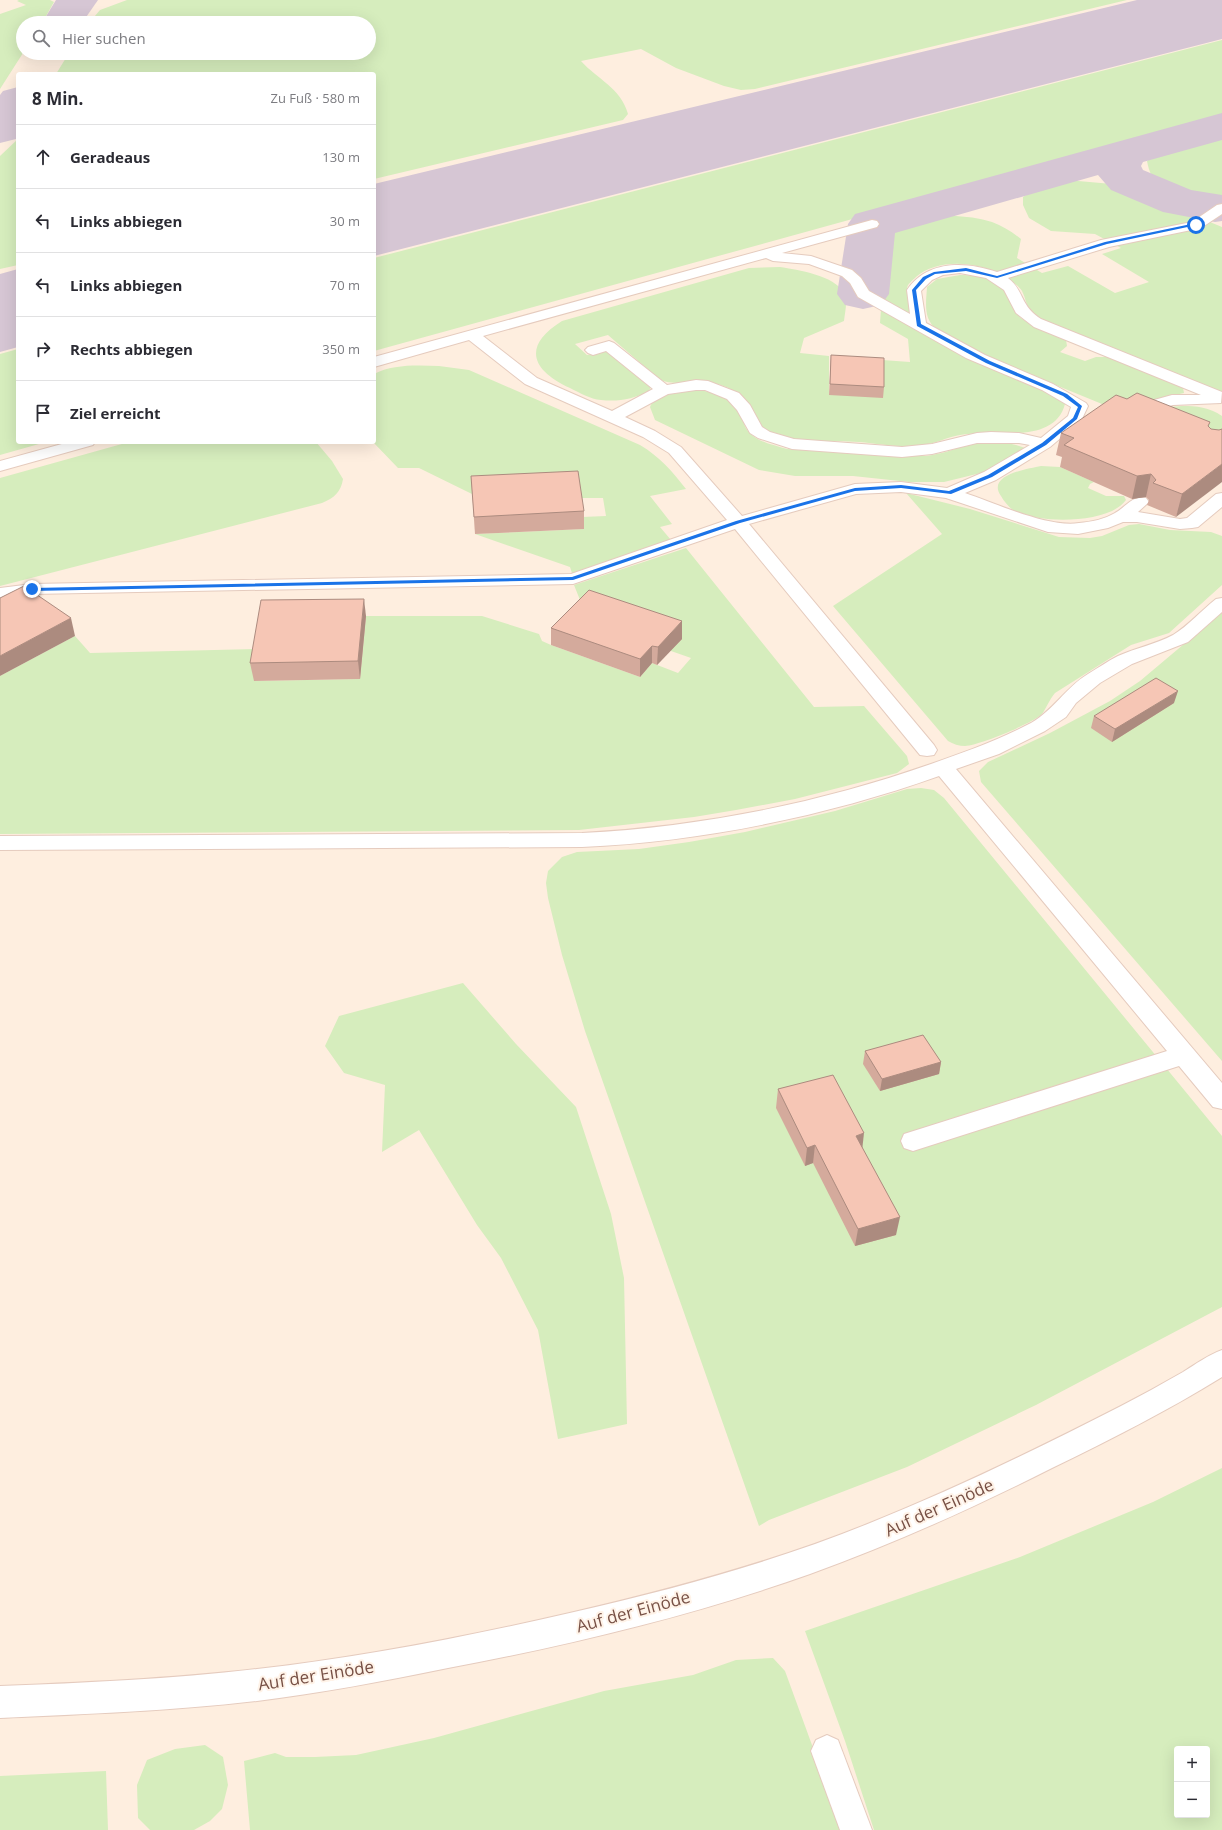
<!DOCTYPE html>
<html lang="de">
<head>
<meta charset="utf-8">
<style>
	body { margin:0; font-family:"Open Sans",sans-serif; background:#f7f7f7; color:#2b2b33 }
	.controls { position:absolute; right:12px; bottom:12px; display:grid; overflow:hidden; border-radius:4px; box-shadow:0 4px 16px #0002 }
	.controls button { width:36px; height:36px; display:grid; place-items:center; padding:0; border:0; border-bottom:1px solid #e1e1e2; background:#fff; color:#2b2b33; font:20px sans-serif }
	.stop { position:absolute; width:12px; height:12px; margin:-9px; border:3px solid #1a73e8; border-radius:50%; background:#fff }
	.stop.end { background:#1a73e8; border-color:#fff; box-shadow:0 1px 4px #0008 }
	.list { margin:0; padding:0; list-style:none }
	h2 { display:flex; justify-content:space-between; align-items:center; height:52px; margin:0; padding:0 16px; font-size:17px }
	h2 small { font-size:13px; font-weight:400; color:#7c7c81 }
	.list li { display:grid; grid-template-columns:26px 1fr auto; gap:12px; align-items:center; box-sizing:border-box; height:64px; padding:0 16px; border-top:1px solid #e1e1e2 }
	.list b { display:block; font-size:15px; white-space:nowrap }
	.list em { font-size:13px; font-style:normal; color:#7c7c81 }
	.icon { flex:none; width:22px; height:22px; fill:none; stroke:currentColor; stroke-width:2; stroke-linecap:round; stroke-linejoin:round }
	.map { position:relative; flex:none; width:1222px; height:1830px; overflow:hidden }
	.search { position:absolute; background:#fff; box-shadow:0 4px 16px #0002; left:16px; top:16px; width:360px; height:44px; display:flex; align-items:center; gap:10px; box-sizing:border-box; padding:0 14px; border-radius:22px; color:#7c7c81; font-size:15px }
	.panel { position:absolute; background:#fff; box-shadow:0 4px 16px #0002; left:16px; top:72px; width:360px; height:372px; border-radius:4px }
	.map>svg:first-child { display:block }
</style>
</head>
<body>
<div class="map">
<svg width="1222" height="1830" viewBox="0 0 1222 1830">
	<rect width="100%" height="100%" fill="#feeedf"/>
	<!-- green -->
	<g fill="#d6edbd" fill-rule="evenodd">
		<path d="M19 0H50L54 2 42 23H23V53L0 89V14L26 5 17 1Z"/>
		<path d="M127 0H1127L755 89 741 90 724 86 676 68 641 49 581 61C597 79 621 88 628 114L623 120 374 179V74H56L69 53H369V23H89L100 10Z"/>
		<path d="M1222 40V117L374 351V258Z"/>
		<path d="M1222 134V199C1203 198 1163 193 1152 176 1149 171 1148 166 1147 161L1159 151Z"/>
		<path d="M18 139V265L0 269V156Z"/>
		<path d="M1067 180 1112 184 1127 188 1222 227V393L1047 324C1042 321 1036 317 1032 313 1026 306 1026 299 1022 291 1017 283 1005 277 997 273 974 261 936 259 916 277 912 281 907 284 907 289 906 298 910 308 914 316L882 298C885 276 884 251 894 231 905 226 916 220 928 218 947 214 974 216 992 222 1003 226 1012 232 1021 239L1017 258 1042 273 1068 266 1115 293 1149 282 1102 254 1121 248 1095 234 1051 231 1029 218 1023 205V197L1043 185Z"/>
		<path d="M780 267C798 270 834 275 844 293 848 301 845 312 844 321L804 338 800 353 829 356V395L882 360 910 362 908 339 880 323 881 309 1039 386 1062 400 1065 404C1054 446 992 429 960 435 947 437 935 444 922 445 900 448 881 444 859 442 832 440 801 444 775 435 753 427 754 403 732 390 708 375 677 389 659 379 654 376 649 371 645 367 633 356 620 346 608 335L575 344 587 355 608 351 648 382 651 387 649 391C634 399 618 402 601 400 590 399 580 393 570 388 531 370 522 346 562 321L749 268Z"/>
		<path d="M960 275C979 275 999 280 1010 296 1015 304 1011 310 1021 318 1034 328 1051 333 1066 340L1067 346 1060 352 1085 361 1096 357H1110L1179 384 1183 388 1184 393 1139 403 1102 404 992 359 937 330C923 318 926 304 927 287L937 279Z"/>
		<path d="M18 349V442H46L0 455V354Z"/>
		<path d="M439 366 469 370 640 445C660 457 672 471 686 489L650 496 672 524 660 527 671 540 572 573 570 567 475 534 584 529 582 517 606 516 603 498H580L472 494 419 468H398L373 442 374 374C392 364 418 365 439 366Z"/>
		<path d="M699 390C712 392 732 397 739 411 743 417 743 425 748 431 757 442 773 445 787 449L926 456C944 453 951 451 967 444 986 437 1010 442 1028 449L989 471 944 482H909L853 476H795L759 470 655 420 650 407C655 393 686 391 699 390Z"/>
		<path d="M1182 406C1197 406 1209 407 1222 416V430L1204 444 1168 407Z"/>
		<path d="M129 442H316L332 461 343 479C341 492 334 498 322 503L0 586V478Z"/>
		<path d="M1041 466 1060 467 1094 482 1090 484 1088 488 1106 496H1124L1126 500C1109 524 1043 523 1018 513 1011 510 1005 503 1001 496 986 475 1027 469 1041 466Z"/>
		<path d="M906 493 970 509 1059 537 1090 538 1102 536 1129 525 1139 524 1170 530 1211 532 1222 536V585L1169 633 1131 645 1055 693C1049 700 1046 709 1042 714 1031 724 980 745 965 746 959 746 953 744 948 741L833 606 942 534Z"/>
		<path d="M686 548 814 707 864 706 907 756 909 764 897 773 795 799 736 810 694 817 579 830 0 834V676L75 636 90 653 258 649 254 681 360 679 366 616H482L539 634 542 641 551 645 640 677 652 663 678 673 691 658 671 651 582 605 574 585Z"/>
		<path d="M1222 612V1061L981 782 979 771 988 762 1050 733 1110 701 1140 681Z"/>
		<path d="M921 788 934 790 944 798 1222 1136V1307L1036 1405 907 1467 769 1520 759 1526 585 1031 562 955 548 898 546 883 548 871 562 857 577 852 639 849 689 842 745 832 835 811 907 789Z"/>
		<path d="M463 983 516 1044 576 1107 611 1214 624 1278 627 1424 558 1439 538 1330 501 1258 477 1225 419 1130 382 1152 385 1085 344 1073 325 1046 339 1016Z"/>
		<path d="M1222 1468V1830H874L845 1741 805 1631 1020 1557 1153 1502ZM1177 1749H1207V1815H1177Z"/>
		<path d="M773 1658 785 1671 843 1830H250L244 1761 275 1753 286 1757H315L356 1755 434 1738 604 1691 693 1675 736 1660Z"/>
		<path d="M205 1745 223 1757 228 1785 222 1809 210 1821 194 1830H150L138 1818 137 1785 147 1760 175 1749Z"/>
		<path d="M106 1771 108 1830H0V1776Z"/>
	</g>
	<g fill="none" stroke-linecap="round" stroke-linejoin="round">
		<!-- taxiway -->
		<g fill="#d6c6d4" fill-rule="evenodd">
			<path d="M56 0H98L82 23H42Z"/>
			<path d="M18 87V136L16 139 0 143V95L3 91Z"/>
			<path d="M1222 113V140L1143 162 1141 166 1143 170 1191 190 1222 195V221L1215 222 1163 212 1111 190 1098 175 895 233 889 294 881 305 863 309 845 305 837 294 848 224 855 214Z"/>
		</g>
		<!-- runway -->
		<g fill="#d6c6d4" fill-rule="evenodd">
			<path d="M1137 0H1222V39L374 256V184Z"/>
			<path d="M18 269V347L0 352V274Z"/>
		</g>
		<!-- minor casing -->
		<g stroke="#e5cbbe" stroke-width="2">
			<g id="minor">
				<path d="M1222 204V214L1201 228 1109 247 1008 278C1024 290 1020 306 1041 319L1222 392 1221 403 1173 405 1148 412 1127 411 1125 408 1127 405 1147 402 1172 395H1201L1034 327 1016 313 1004 290 986 278 960 273 943 275 932 280 921 291 926 323 985 355 1053 384 1086 403 1088 406 1081 421 1050 447 996 480 965 493C995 503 1048 528 1079 523 1091 522 1105 519 1115 513 1126 507 1132 495 1146 498L1149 502 1138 512 1180 519 1187 518 1216 494 1222 493V507L1198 527 1192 528 1180 529 1137 522H1123L1108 528 1078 534 1048 532 946 498 901 492 856 494 749 524 934 745 937 750 934 755 927 756 920 755 735 529 573 584 32 594 0 598V588L32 584 571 574 727 520 669 453 643 437 525 384 469 340 374 367V357L872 220 877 221 879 224 877 227 782 253 811 256 852 270 861 278 869 291 910 314 907 290C927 260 965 261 997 272L1101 240 1192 222 1217 205ZM766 258 773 261 809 264 842 276 850 283 858 297 966 358 1042 390 1071 407 1068 416 1041 438 1019 433 991 432 977 433 932 444 902 447 794 439 770 432 762 427 750 405 739 393 708 381 696 380 667 385 614 343 609 341 588 347 585 350 588 353 593 355 606 351 653 389 612 411 537 378 483 336ZM696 390H705L727 399 737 410 750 433 758 438 792 449 902 457 932 454 977 443H1019L1030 445 984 472 947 488 901 482 855 484 742 516 681 447 655 431 625 417 668 394Z"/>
				<path d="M69 442H95L93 445 0 471V461Z"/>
				<path d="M1222 598V612L1188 642 1132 664 1100 683 1076 703 1066 717 1045 731 999 754 956 769 1222 1083V1109L1213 1107 1179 1066 913 1151 904 1148 901 1141 904 1134 1167 1051 939 776C827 816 701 842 582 847L0 850V836L582 833C700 827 820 803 931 764 965 752 999 740 1031 723 1054 710 1065 688 1088 674 1098 668 1108 661 1118 656 1136 648 1156 644 1173 635 1188 626 1202 610 1216 599Z"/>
				<path d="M1222 1350V1377C1167 1411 1110 1440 1052 1468 973 1508 893 1544 810 1574 692 1616 570 1645 448 1668 385 1681 321 1693 257 1701 172 1711 86 1714 0 1718V1686C86 1683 172 1679 257 1669 363 1657 470 1636 574 1612 674 1589 774 1562 870 1523 955 1489 1039 1448 1121 1406 1142 1395 1162 1384 1183 1372 1196 1364 1208 1355 1222 1350Z"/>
				<path d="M827 1735 838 1740 872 1830H840L811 1751 816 1740Z"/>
			</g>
		</g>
		<!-- minor -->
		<use href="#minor" fill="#fff" fill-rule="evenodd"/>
	</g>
	<!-- wall -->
	<g fill="#d4aa9c">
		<path d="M831 355 884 387 883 398 829 395Z"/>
		<path d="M1127 399 1210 422 1176 517 1147 505 1149 500 1146 497 1132 499 1060 467 1062 457 1056 455 1061 433Z"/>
		<path d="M471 476 584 511V529L475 534Z"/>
		<path d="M366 616 360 679 254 681 250 663Z"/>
		<path d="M551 628 682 639 657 665 652 663 640 677 551 645Z"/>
		<path d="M1174 703 1112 742 1091 728 1094 716Z"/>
		<path d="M865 1051 941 1062 939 1074 880 1091 863 1064Z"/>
		<path d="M778 1089 862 1147 896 1235 855 1246 813 1163 805 1166 776 1108Z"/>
	</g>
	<!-- shaded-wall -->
	<g fill="#ac8b7f">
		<path d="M1222 464V482L1176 517 1182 494Z"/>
		<path d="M1151 474 1146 497 1132 499 1137 476Z"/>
		<path d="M364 599 366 616 360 679 358 661Z"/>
		<path d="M71 618 75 636 0 676V656Z"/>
		<path d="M682 621V639L657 665 658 647Z"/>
		<path d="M652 646V663L640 677V659Z"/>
		<path d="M1178 691 1174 703 1112 742 1115 729Z"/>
		<path d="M941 1062 939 1074 880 1091 882 1079Z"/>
		<path d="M864 1133 862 1151 856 1136Z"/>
		<path d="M815 1145 813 1163 805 1166 807 1148Z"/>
		<path d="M900 1217 896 1235 855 1246 858 1229Z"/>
	</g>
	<!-- building -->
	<g fill="#f6c6b5" stroke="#ac8b7f">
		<path d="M831 355 884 358V387L830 384Z"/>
		<path d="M1137 393 1210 422 1208 426 1211 429 1219 430 1222 429V464L1182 494 1153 483 1156 480 1151 474 1137 476 1064 445 1074 438 1061 433 1116 395 1127 399Z"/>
		<path d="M578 471 584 511 474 517 471 476Z"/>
		<path d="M24 586 71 618 0 656V598Z"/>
		<path d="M589 590 682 621 658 647 652 646 640 659 551 628Z"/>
		<path d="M364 599 358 661 250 663 261 600Z"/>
		<path d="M1156 678 1178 691 1115 729 1094 716Z"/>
		<path d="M923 1035 941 1062 882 1079 865 1051Z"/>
		<path d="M833 1075 864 1133 856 1136 900 1217 858 1229 815 1145 807 1148 778 1089Z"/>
	</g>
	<!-- route -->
	<path fill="#1a73e8" d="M1196 223 1197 225 1107 244 997 278 966 271 935 274 926 279 916 290 921 324 990 361 1067 394 1082 406 1077 419 1046 445 992 477 951 494 901 488 855 491 740 523 573 580 32 591 29 589 32 588 572 577 736 521 855 488 901 485 949 491 988 475 1042 443 1073 418 1078 407 1063 396 986 363 917 326 912 290 923 277 934 272 966 268 997 276 1105 242Z"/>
	<g text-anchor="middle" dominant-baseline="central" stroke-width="4" stroke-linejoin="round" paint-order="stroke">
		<!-- near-street labels -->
		<g font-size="17" fill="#775045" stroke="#fff3e8">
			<text transform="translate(939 1507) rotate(-24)">Auf der Einöde</text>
			<text transform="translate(633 1611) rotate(-15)">Auf der Einöde</text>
			<text transform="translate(316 1675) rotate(-9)">Auf der Einöde</text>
		</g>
	</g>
</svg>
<div class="controls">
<button>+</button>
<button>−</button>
</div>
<div class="stop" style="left:1196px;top:225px"></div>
<div class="stop end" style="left:32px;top:589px"></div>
<div class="search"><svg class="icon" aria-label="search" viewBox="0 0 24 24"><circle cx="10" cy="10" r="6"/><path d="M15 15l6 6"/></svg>Hier suchen</div>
<section class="panel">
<h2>8 Min.<small>Zu Fuß · 580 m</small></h2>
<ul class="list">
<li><svg class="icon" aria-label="ahead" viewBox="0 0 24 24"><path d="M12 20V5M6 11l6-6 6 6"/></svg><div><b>Geradeaus</b></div><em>130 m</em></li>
<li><svg class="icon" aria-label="left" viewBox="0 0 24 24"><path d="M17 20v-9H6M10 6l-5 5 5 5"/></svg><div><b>Links abbiegen</b></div><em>30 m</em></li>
<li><svg class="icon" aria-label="left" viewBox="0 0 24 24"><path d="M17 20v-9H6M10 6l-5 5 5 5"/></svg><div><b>Links abbiegen</b></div><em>70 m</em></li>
<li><svg class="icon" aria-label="right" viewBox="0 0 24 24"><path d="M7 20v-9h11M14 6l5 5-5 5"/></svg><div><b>Rechts abbiegen</b></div><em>350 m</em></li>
<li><svg class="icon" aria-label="arrive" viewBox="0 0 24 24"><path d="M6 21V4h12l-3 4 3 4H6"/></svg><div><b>Ziel erreicht</b></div></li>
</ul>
</section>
</div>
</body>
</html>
